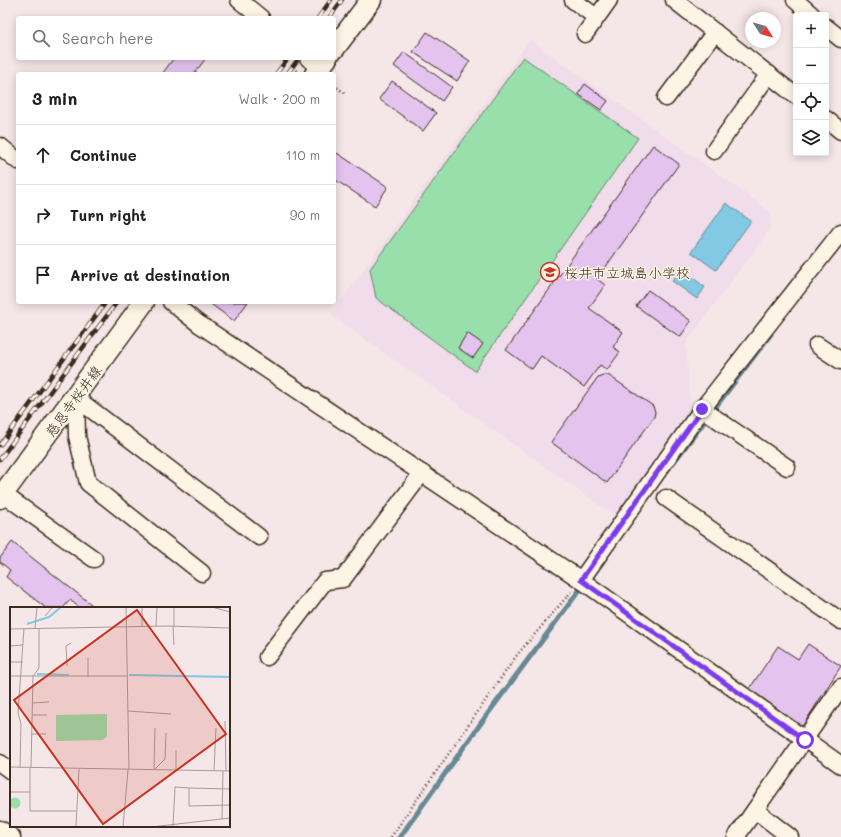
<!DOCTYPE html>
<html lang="en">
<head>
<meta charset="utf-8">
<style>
	body { margin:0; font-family:Mali,"Klee One",sans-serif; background:#f2f2f2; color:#202124 }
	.controls { position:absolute; right:12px; top:12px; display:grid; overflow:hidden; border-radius:4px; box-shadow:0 2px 10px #0003 }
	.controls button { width:36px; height:36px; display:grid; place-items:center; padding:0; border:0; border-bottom:1px solid #e0e0e0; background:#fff; color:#202124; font:20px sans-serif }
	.compass { position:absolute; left:745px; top:12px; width:36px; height:36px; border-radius:50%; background:#fff; box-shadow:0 2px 10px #0003; rotate:126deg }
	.stop { position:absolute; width:12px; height:12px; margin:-9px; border:3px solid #7c3aed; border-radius:50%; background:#fff }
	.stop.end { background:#7c3aed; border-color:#fff; box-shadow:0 1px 4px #0008 }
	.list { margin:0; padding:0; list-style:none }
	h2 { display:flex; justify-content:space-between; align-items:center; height:52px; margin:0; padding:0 16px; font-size:17px }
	h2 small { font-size:13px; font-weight:400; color:#757577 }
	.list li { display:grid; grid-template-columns:26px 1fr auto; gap:12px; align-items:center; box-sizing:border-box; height:60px; padding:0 16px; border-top:1px solid #e0e0e0 }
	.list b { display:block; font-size:15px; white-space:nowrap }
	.list em { font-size:13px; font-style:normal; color:#757577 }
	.icon { flex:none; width:22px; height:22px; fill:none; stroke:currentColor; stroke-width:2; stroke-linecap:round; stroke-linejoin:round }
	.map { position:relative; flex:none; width:841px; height:837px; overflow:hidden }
	.search { position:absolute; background:#fff; box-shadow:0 2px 10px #0003; left:16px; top:16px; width:320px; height:44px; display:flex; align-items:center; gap:10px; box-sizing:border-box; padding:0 14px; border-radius:4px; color:#757577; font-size:15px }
	.panel { position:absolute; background:#fff; box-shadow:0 2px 10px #0003; left:16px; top:72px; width:320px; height:232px; border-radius:4px }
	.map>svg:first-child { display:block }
</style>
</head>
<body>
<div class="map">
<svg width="841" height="837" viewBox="0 0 841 837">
	<rect width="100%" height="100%" fill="#f5e6e8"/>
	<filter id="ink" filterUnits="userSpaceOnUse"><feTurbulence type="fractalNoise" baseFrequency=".025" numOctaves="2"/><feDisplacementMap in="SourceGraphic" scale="8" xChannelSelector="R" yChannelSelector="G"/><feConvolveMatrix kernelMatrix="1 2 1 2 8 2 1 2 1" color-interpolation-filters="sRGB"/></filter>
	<g filter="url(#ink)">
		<!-- built -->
		<path fill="#f0dcea" d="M530 40 772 213 769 230 686 343 690 413 615 516 331 315Z"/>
		<!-- green -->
		<path fill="#98dfac" stroke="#6a8465" d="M523 57 638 138 475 371 376 298 370 269Z"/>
		<!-- water -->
		<g fill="#82c9e3" stroke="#668994">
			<path d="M726 203 751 221 716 270 691 252Z"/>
			<path d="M681 269 705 287 697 299 672 281Z"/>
		</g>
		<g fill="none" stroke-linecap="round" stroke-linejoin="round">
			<!-- stream -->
			<g stroke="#668994" stroke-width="5">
				<path d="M667 471 771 334"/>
				<path d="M400 837 481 723 584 584"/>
			</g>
		</g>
		<!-- building -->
		<g fill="#e5c3ef" stroke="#3b2a1e">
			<path d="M427 32 470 61 457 81 413 52Z"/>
			<path d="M404 52 452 87 442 101 394 66Z"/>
			<path d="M174 58H206L194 74H162Z"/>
			<path d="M392 81 436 113 423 131 379 99Z"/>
			<path d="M585 84 608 101 601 110 578 94Z"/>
			<path d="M653 145 679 164 597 279 605 285 589 308 623 332 613 347 620 352 607 370 600 365 584 387 541 356 532 369 506 350Z"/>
			<path d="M337 153 388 187 375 206 334 179V158Z"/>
			<path d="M648 290 691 321 680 337 636 306Z"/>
			<path d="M208 302H248L234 321Z"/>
			<path d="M467 333 483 344 473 358 458 348Z"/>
			<path d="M603 375H608L653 406 655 412 654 417 607 483 551 442 598 377Z"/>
			<path d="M12 542 96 608H80L70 600 63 608H46L6 577 10 570 0 562V558Z"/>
			<path d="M808 644 841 666 800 730 746 694 778 646 798 659Z"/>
		</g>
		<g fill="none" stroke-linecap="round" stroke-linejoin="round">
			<!-- minor casing -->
			<g stroke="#3b2a1e" stroke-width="19">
				<g id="minor">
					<path d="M239 0 261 18"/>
					<path d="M573 0 596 17"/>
					<path d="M674 0 796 96"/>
					<path d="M795 0 812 15"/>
					<path d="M826 27 841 39"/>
					<path d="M585 34 609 0"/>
					<path d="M308 58 320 68"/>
					<path d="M666 98 715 32"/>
					<path d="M826 119 841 131"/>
					<path d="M0 146 18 161"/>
					<path d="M714 151 769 74"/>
					<path d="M171 302 199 324 581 580 841 765"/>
					<path d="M817 345 841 361"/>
					<path d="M702 409 787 467"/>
					<path d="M3 494 94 559"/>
					<path d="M666 498 841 621"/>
					<path d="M202 573 88 483 77 436 76 398 259 537"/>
					<path d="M581 580 702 409 841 232"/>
					<path d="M267 657 325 581 343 579 422 473"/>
					<path d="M0 763 11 771"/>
					<path d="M755 810 790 837"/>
					<path d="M0 829 12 837"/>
					<path d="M736 837 841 687"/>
				</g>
			</g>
			<!-- major casing -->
			<g stroke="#3b2a1e" stroke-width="23">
				<g id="major">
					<path d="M334 49 371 0"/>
					<path d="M315 74 327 58"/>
					<path d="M0 498 144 302"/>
				</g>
			</g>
			<!-- path -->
			<g stroke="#3b2a1e" stroke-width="2.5" stroke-dasharray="1 3" stroke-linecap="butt">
				<path d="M294 74 298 69"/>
				<path d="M334 85 346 94"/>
				<path d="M391 837 517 655 571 592"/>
			</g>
			<!-- minor -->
			<use href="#minor" stroke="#fcf5e5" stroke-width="16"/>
			<!-- major -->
			<use href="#major" stroke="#fcf5e5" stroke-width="20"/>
			<!-- rail casing -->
			<g stroke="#3b2a1e" stroke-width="4.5">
				<g id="rail">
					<path d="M318 18 331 0"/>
					<path d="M329 18 342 0"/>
					<path d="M276 74 288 58"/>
					<path d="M287 74 299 58"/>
					<path d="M0 445 106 302"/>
					<path d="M0 459 117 302"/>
				</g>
			</g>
			<!-- rail -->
			<use href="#rail" stroke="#fcf5e5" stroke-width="3" stroke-dasharray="9" stroke-linecap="butt"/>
		</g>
	</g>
	<g fill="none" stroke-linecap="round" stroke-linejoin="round" filter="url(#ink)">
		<!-- route -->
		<path stroke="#7c3aed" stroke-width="5" d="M702 409 581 580 805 740"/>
	</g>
	<!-- icons -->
	<defs>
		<g id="school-ring" transform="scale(1)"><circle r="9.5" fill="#fcf5e5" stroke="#c8321e" stroke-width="1.5"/><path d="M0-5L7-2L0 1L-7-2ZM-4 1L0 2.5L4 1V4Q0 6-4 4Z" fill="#c8321e"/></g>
	</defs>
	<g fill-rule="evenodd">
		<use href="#school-ring" x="550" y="272"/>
	</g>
	<g text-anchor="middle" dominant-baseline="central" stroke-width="3" stroke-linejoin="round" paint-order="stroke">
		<!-- poi labels -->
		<g font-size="14" fill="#3b2a1e" stroke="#fcf5e5" text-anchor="start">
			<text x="564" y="272">桜井市立城島小学校</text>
		</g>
		<!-- street labels -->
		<g font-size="14" fill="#3b2a1e" stroke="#fcf5e5">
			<text transform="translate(73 401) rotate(-54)">慈恩寺桜井線</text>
		</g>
	</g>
	<!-- overview -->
	<g transform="translate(10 607)">
		<rect width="220" height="220" fill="#f5e6e8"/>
		<path d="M97 107V129L93 133 46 134V108ZM-0.5 196a5.5 5.5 0 1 1 11 0a5.5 5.5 0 1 1-11 0Z" fill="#98dfac"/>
		<path fill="none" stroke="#82c9e3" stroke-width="2" d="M17 17 39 10 51 0M27 67 59 68M119 68 220 70"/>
		<path fill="none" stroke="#ab9b97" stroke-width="1" d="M116 0 119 163M202 0 220 5M35 9 43 0M132 19V0M146 19 147 0M163 19 164 38M164 19V0M25 21 27 0M0 22 158 19 220 21M0 39 13 38M78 51V70M0 55H13M57 59 56 39 61 36M24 68 29 61V21M0 69H117M22 96 39 95M118 104 161 107M22 108H37M215 114 216 164M145 121 144 163 155 152 156 126M22 127H36M166 143V163M0 160 220 164M10 161 11 117 8 106 14 21M21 161 23 68M204 164 206 121M220 182 179 181V199L220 198M0 185H20V204H66M20 185V161M212 212 213 164M66 219 69 162M163 219 165 180 179 181M62 220H103M113 220 118 163M141 220 220 211"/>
		<path fill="#c8321e" fill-opacity="0.15" stroke="#c8321e" stroke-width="2" d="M127 3 216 127 93 217 4 93Z"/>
		<rect width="220" height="220" fill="none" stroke="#3b2a1e" stroke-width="2"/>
	</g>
</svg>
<div class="controls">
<button>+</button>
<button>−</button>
<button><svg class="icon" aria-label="locate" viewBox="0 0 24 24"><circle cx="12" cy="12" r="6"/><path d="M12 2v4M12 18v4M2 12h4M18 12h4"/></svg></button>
<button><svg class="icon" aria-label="layers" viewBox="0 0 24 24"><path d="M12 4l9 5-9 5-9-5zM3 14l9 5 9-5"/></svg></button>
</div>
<svg class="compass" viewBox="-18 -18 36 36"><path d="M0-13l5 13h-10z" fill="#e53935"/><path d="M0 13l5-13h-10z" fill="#757577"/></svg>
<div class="stop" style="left:805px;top:740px"></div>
<div class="stop end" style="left:702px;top:409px"></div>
<div class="search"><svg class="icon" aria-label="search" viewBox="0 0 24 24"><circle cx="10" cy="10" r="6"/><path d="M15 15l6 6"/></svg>Search here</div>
<section class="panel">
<h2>3 min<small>Walk · 200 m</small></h2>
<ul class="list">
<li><svg class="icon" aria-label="ahead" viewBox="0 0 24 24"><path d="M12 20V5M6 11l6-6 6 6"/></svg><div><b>Continue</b></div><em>110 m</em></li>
<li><svg class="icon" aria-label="right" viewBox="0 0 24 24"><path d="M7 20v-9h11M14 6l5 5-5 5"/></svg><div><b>Turn right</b></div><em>90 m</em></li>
<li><svg class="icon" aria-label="arrive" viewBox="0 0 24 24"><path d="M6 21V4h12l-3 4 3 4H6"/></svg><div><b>Arrive at destination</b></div></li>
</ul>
</section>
</div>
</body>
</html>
